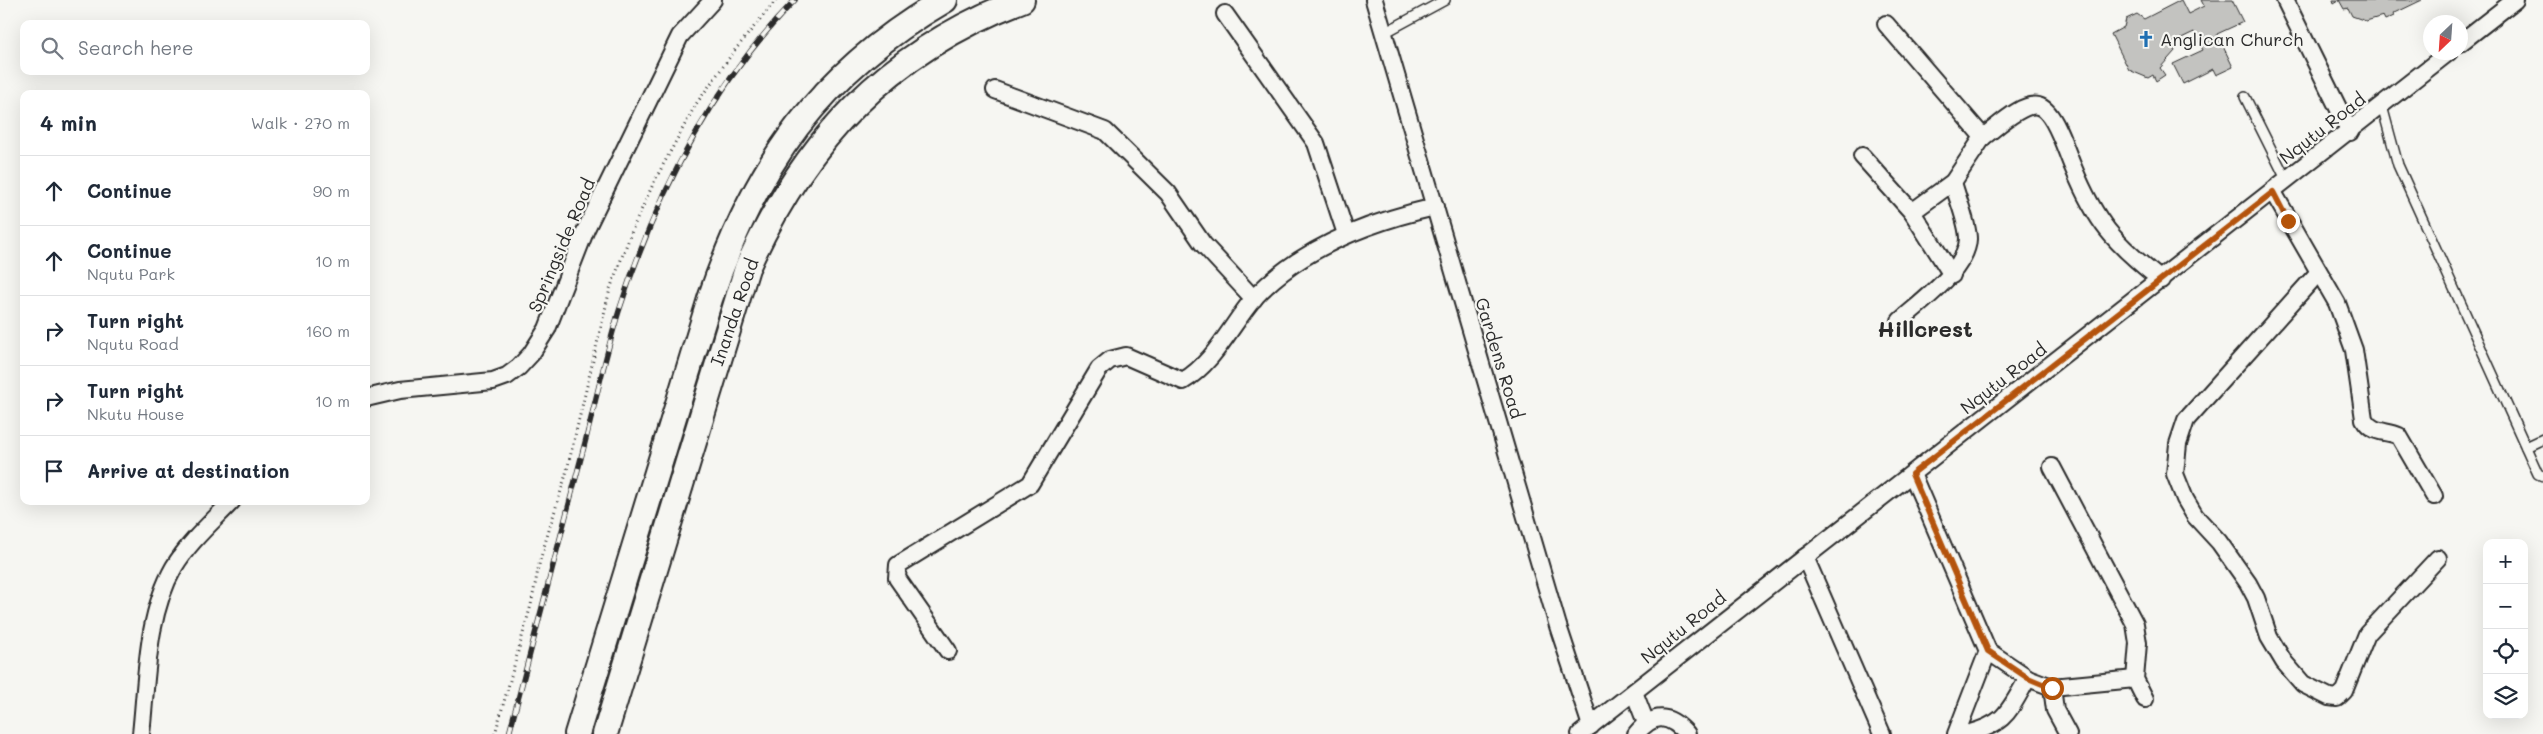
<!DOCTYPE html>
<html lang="en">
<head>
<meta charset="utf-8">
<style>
	body { margin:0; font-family:Mali,sans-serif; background:#f6f6f7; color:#1f2937 }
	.controls { position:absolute; right:15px; bottom:15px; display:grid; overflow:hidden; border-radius:10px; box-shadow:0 5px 20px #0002 }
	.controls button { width:45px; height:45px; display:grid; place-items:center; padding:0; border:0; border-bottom:1px solid #e0e1e3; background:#fff; color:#1f2937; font:25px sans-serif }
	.compass { position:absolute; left:2423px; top:15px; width:45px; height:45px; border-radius:50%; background:#fff; box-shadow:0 5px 20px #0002; rotate:205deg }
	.stop { position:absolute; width:15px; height:15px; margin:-11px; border:4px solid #b45309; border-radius:50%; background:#fff }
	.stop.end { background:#b45309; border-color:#fff; box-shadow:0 1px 5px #0008 }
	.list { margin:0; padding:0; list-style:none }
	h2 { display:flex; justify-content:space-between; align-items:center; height:65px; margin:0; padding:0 20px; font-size:21px }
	h2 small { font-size:16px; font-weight:400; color:#747a83 }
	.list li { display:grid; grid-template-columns:32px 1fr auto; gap:15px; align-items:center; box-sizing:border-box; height:70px; padding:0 20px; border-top:1px solid #e0e1e3 }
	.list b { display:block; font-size:19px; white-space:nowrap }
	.list p { margin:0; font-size:16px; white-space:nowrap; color:#747a83 }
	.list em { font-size:16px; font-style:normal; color:#747a83 }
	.icon { flex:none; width:28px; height:28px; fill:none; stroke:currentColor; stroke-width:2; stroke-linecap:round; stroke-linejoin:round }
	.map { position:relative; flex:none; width:2543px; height:734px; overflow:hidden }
	.search { position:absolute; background:#fff; box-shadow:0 5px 20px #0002; left:20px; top:20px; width:350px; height:55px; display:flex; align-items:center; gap:12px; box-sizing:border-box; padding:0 18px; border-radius:10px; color:#747a83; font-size:19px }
	.panel { position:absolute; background:#fff; box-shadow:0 5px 20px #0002; left:20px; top:90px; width:350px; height:415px; border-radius:10px }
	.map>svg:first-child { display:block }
</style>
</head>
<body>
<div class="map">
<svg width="2543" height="734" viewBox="0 0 2543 734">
	<rect width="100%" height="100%" fill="#f6f6f2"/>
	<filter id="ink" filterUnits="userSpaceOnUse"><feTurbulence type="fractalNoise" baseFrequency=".02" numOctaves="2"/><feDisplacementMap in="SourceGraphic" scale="10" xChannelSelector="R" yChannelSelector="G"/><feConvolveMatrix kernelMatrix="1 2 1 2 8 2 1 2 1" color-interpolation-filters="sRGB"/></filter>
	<g filter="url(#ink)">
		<!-- building -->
		<g fill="#c3c3c0" stroke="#2b2b2b">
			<path d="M2181 0 2188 14 2204 6 2201 0H2232L2243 22 2217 34 2233 67 2216 75 2213 69 2183 84 2173 64 2203 50 2194 32 2171 43 2175 51 2160 68 2165 75 2156 81 2153 75 2148 78 2129 70 2111 34 2124 27 2126 19 2137 14 2144 19Z"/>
			<path d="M2333 0H2422L2393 14 2394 16 2385 20 2383 16 2366 21 2352 16 2348 8 2344 9 2339 0 2334 3Z"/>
		</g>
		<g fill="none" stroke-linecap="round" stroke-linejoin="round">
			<!-- service casing -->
			<g stroke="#2b2b2b" stroke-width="12">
				<g id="service">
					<path d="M1384 33 1445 0"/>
					<path d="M2245 97 2287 181"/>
					<path d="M2382 106 2398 165 2538 474 2543 476"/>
					<path d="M2526 447 2543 439"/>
				</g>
			</g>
			<!-- minor casing -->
			<g stroke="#2b2b2b" stroke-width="20">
				<g id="minor">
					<path d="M1374 0 1558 626 1591 726"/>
					<path d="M2285 0 2350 132"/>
					<path d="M1225 14 1316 143 1346 234"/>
					<path d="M1886 24 1983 137C1996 128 2022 102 2038 106 2055 110 2066 152 2073 167 2096 223 2114 243 2161 280"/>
					<path d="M2460 43 2515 0"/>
					<path d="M995 90 1105 131 1168 193 1203 244 1254 299"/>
					<path d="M1862 156 1912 212 1952 275"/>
					<path d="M2273 192 2337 303 2354 350 2364 419C2372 434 2386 430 2399 436L2434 496"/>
					<path d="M1912 212 1953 182 1983 137"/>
					<path d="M2318 273 2186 420 2178 444 2175 474 2185 499 2195 516 2219 542 2248 583 2256 598 2269 637 2284 662 2303 684 2329 697 2337 698 2344 691 2367 634 2438 558"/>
					<path d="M1900 321C1921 302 1967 269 1968 239 1968 223 1957 198 1953 182"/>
					<path d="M366 398 400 390 493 381 507 376 519 367 531 354 547 329 586 229 680 36 713 0"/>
					<path d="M2052 467 2135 624 2138 643 2135 679 2145 699"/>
					<path d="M1912 474 1988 651 2028 678 2052 687 2135 679"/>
					<path d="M1805 557 1882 734"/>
					<path d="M948 651 897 578 898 565 1030 484 1099 369 1110 360 1126 356 1183 381C1214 363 1231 325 1254 298 1300 248 1369 222 1435 207"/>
					<path d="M2052 687 2055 710 2068 734"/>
					<path d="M1634 692 1646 723"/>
					<path d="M141 734C147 680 146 616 174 567 189 542 212 522 232 501"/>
					<path d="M1580 734 2449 52"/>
					<path d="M1636 734C1654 712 1669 714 1687 734"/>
					<path d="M1956 734 1988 651"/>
					<path d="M1967 734C2007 723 2008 712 2028 678"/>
				</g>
			</g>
			<!-- secondary casing -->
			<g stroke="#2b2b2b" stroke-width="28">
				<g id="secondary">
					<path d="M577 734 710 299C755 165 820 72 945 0"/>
					<path d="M605 734 747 268C805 139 888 51 1022 0"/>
				</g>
			</g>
			<!-- path -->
			<path stroke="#2b2b2b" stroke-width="3" stroke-dasharray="1 4" stroke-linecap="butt" d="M495 734 531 605 540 560 566 474 610 289 633 228 655 180 696 104 735 50 776 0"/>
			<!-- service -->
			<use href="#service" stroke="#f6f6f2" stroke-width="9"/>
			<!-- minor -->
			<use href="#minor" stroke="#f6f6f2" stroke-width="16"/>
			<!-- secondary -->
			<use href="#secondary" stroke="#f6f6f2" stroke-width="24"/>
			<!-- rail casing -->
			<g stroke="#2b2b2b" stroke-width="5.5">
				<path id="rail" d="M509 734C533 642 557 550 581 458 594 410 604 359 619 311 656 196 710 87 795 0"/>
			</g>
			<!-- rail -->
			<use href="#rail" stroke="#f6f6f2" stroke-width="4" stroke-dasharray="11" stroke-linecap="butt"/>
		</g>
	</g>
	<g fill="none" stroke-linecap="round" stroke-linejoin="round" filter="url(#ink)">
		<!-- route -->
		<path stroke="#b45309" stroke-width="6" d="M2052 688 2028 678 1988 651 1912 474 2273 192 2288 221"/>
	</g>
	<!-- icons -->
	<defs>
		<g id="church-bare" transform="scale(1.35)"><path d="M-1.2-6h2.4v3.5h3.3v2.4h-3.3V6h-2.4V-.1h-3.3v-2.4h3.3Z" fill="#1f6fb2" stroke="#f6f6f2" stroke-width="2.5" paint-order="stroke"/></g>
	</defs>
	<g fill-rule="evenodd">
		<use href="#church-bare" x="2146" y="39"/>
	</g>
	<g text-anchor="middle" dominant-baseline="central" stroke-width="4.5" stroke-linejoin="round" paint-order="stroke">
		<!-- poi labels -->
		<g font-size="18" fill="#2b2b2b" stroke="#f6f6f2" text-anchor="start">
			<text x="2160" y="39">Anglican Church</text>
		</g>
		<!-- street labels -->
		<g font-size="18" fill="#2b2b2b" stroke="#f6f6f2">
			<text transform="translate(2322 128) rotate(-38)">Nqutu Road</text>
			<text transform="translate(561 245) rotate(-67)">Springside Road</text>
			<text transform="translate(734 312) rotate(-71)">Inanda Road</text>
			<text transform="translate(1500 358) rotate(73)">Gardens Road</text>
			<text transform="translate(2003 378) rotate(-38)">Nqutu Road</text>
			<text transform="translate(1683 627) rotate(-39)">Nqutu Road</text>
		</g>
		<!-- district labels -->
		<g font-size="22" font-weight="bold" fill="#2b2b2b" stroke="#f6f6f2">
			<text x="1925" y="328">Hillcrest</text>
		</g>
	</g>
</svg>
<div class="controls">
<button>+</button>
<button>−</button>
<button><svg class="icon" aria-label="locate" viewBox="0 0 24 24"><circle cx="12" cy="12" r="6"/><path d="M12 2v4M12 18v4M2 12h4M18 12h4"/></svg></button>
<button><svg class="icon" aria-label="layers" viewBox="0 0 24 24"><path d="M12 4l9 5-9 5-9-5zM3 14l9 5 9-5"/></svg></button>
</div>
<svg class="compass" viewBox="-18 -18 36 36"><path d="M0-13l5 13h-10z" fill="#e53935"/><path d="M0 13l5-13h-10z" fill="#747a83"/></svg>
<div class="stop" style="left:2052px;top:688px"></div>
<div class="stop end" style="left:2288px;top:221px"></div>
<div class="search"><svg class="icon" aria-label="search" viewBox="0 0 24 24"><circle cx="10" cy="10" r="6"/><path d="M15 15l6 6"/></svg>Search here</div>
<section class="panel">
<h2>4 min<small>Walk · 270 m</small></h2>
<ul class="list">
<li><svg class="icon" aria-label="ahead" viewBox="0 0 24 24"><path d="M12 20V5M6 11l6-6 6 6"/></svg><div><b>Continue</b></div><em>90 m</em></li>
<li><svg class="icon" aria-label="ahead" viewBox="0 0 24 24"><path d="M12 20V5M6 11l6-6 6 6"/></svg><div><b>Continue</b><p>Nqutu Park</p></div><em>10 m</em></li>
<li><svg class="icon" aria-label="right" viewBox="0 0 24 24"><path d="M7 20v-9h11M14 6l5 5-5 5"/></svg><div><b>Turn right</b><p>Nqutu Road</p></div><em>160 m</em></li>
<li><svg class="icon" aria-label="right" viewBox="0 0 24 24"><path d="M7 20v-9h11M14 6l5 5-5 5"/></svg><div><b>Turn right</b><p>Nkutu House</p></div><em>10 m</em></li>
<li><svg class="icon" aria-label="arrive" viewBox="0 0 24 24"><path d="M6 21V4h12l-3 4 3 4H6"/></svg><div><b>Arrive at destination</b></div></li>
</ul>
</section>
</div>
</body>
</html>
